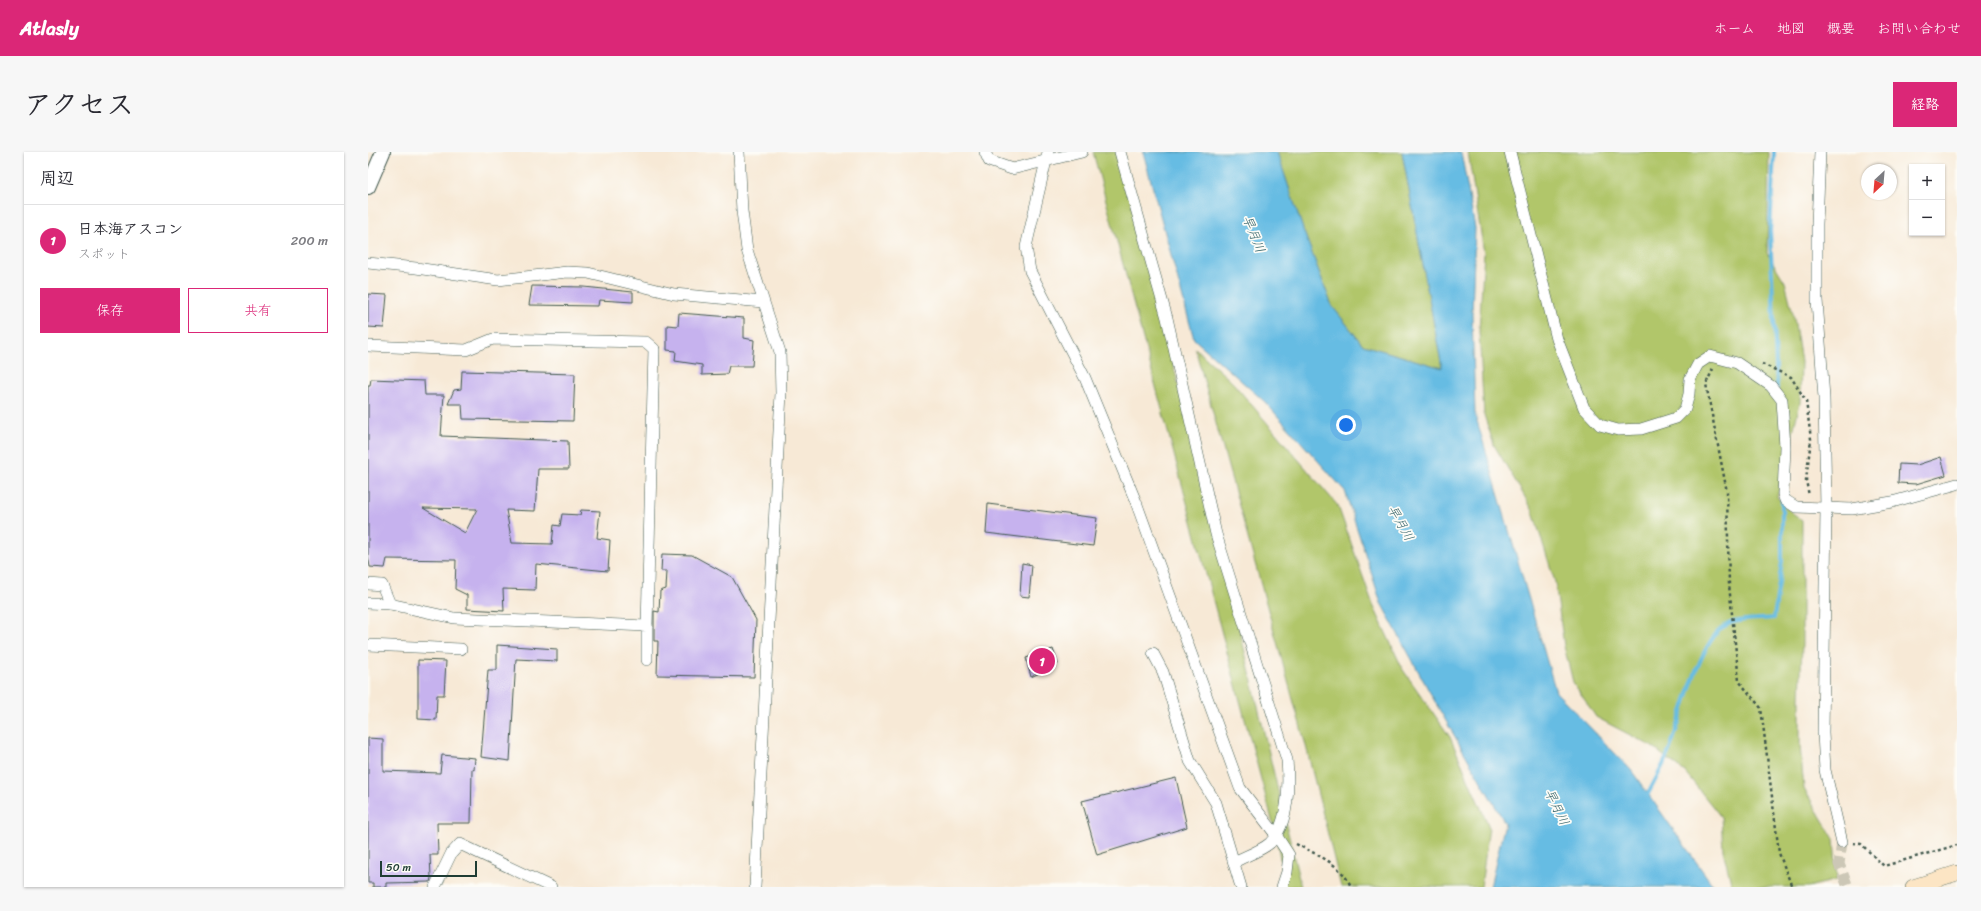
<!DOCTYPE html>
<html lang="ja">
<head>
<meta charset="utf-8">
<style>
	body { margin:0; font-family:Sriracha,"Klee One",sans-serif; background:#f7f7f7; color:#2b2b33 }
	.controls { position:absolute; right:12px; top:12px; display:grid; overflow:hidden; border-radius:0px; box-shadow:0 1px 3px #0004 }
	.controls button { width:36px; height:36px; display:grid; place-items:center; padding:0; border:0; border-bottom:1px solid #e1e1e2; background:#fff; color:#2b2b33; font:20px sans-serif }
	.compass { position:absolute; left:1493px; top:12px; width:36px; height:36px; border-radius:50%; background:#fff; box-shadow:0 1px 3px #0004; rotate:206deg }
	.scale { position:absolute; left:12px; bottom:10px; width:97px; box-sizing:border-box; padding-left:4px; border:2px solid #1f3d34; border-top:0; font-size:11px; line-height:14px; white-space:nowrap; color:#1f3d34; -webkit-text-stroke:3px #fdfcf7; paint-order:stroke }
	.you { position:absolute; left:978px; top:273px; width:14px; height:14px; margin:-10px; border:3px solid #fff; border-radius:50%; background:#1a73e8; box-shadow:0 0 0 6px #1a73e833 }
	.badge { display:grid; place-items:center; width:26px; height:26px; border-radius:50%; background:#db2777; color:#fff; font-size:13px; font-weight:700 }
	.pin { position:absolute; translate:-50% -50%; border:2px solid #fff; box-shadow:0 1px 4px #0006 }
	.list { margin:0; padding:0; list-style:none }
	h2 { display:flex; justify-content:space-between; align-items:center; height:52px; margin:0; padding:0 16px; font-size:17px }
	h2 small { font-size:13px; font-weight:400; color:#7c7c81 }
	.list li { display:grid; grid-template-columns:26px 1fr auto; gap:12px; align-items:center; box-sizing:border-box; height:72px; padding:0 16px; border-top:1px solid #e1e1e2 }
	.list b { display:block; font-size:15px; white-space:nowrap }
	.list p { margin:0; font-size:13px; white-space:nowrap; color:#7c7c81 }
	.list em { font-size:13px; font-style:normal; color:#7c7c81 }
	.actions { display:flex; gap:8px; padding:12px 16px }
	.actions a { flex:1; padding:9px 0; border:1px solid #db2777; border-radius:0px; text-align:center; font-size:14px; color:#db2777 }
	.actions .main { background:#db2777; color:#fff }
	.map { position:relative; flex:none; width:1589px; height:735px; overflow:hidden; border-radius:0px }
	header { display:flex; align-items:center; gap:24px; box-sizing:border-box; height:56px; padding:0 20px; background:#db2777; color:#fff }
	header strong { font-size:19px }
	nav { display:flex; gap:22px; margin-inline-start:auto; font-size:14px }
	.intro { display:flex; align-items:center; justify-content:space-between; box-sizing:border-box; height:96px; padding:0 24px }
	h1 { margin:0; font-size:28px }
	.button { padding:10px 18px; border-radius:0px; background:#db2777; color:#fff; font-size:14px; font-weight:700 }
	main { display:flex; gap:24px; padding:0 24px }
	aside { flex:1; background:#fff; border-radius:0px; box-shadow:0 1px 3px #0004 }
	.map>svg:first-child { display:block }
</style>
</head>
<body>
<header>
<strong>Atlasly</strong>
<nav><a>ホーム</a><a>地図</a><a>概要</a><a>お問い合わせ</a></nav>
</header>
<div class="intro"><h1>アクセス</h1><a class="button">経路</a></div>
<main>
<aside>
<h2>周辺<small></small></h2>
<ul class="list">
<li><span class="badge">1</span><div><b>日本海アスコン</b><p>スポット</p></div><em>200 m</em></li>
</ul>
<div class="actions"><a class="main">保存</a><a>共有</a></div>
</aside>
<div class="map">
<svg width="1589" height="735" viewBox="0 0 1589 735">
	<rect width="100%" height="100%" fill="#fdfcf7"/>
	<filter id="ink" filterUnits="userSpaceOnUse"><feTurbulence type="fractalNoise" baseFrequency=".025" numOctaves="2"/><feDisplacementMap in="SourceGraphic" scale="8" xChannelSelector="R" yChannelSelector="G"/><feConvolveMatrix kernelMatrix="1 2 1 2 8 2 1 2 1" color-interpolation-filters="sRGB"/></filter>
	<filter id="wash" filterUnits="userSpaceOnUse"><feTurbulence type="fractalNoise" baseFrequency=".012" numOctaves="4" result="noise"/><feDisplacementMap in="SourceGraphic" scale="16" xChannelSelector="R" yChannelSelector="G"/><feGaussianBlur stdDeviation="0.9" result="paint"/><feColorMatrix in="noise" values="0 0 0 0 0 0 0 0 0 0 0 0 0 0 0 0 0 1.4 0 .05"/><feComposite in="paint" operator="in"/></filter>
	<g filter="url(#wash)">
		<rect width="100%" height="100%" fill="#f7e9d6"/>
		<!-- green -->
		<g fill="#b1c66a" stroke="#68824f">
			<path d="M725 0H750L844 362 933 735H917L908 683Z"/>
			<path d="M909 0H1034L1074 216 995 193 964 154 936 80Z"/>
			<path d="M1100 0H1401L1399 101 1417 130 1426 166 1433 210 1432 251 1409 345 1423 360 1434 368V492L1432 547V594L1436 637 1466 687 1469 728 1440 735H1364L1355 698 1353 665 1317 620 1283 594 1228 565 1205 530 1196 494 1187 430 1164 357 1126 293 1116 263 1111 179 1116 101Z"/>
			<path d="M827 196 865 231 970 354 1005 453 1035 518 1082 585 1121 675 1113 735H973L938 594Z"/>
		</g>
		<!-- water -->
		<path fill="#66bce3" stroke="#427c8c" d="M775 0H909L936 80 964 154 995 193 1074 216 1034 0H1093L1107 76 1104 162 1107 262 1188 540 1263 618 1346 735H1122L1137 671 1071 557 1013 451 977 339 897 250 826 187Z"/>
		<g fill="none" stroke-linecap="round" stroke-linejoin="round">
			<!-- stream -->
			<g stroke="#66bce3" stroke-width="4">
				<path d="M1406 0 1402 79 1409 237"/>
				<path d="M1278 646C1287 628 1298 610 1304 591 1315 561 1330 494 1355 475 1368 466 1391 468 1406 466L1414 409V348"/>
			</g>
		</g>
		<g id="blocks">
			<!-- building -->
			<g fill="#c6b2ee" fill-rule="evenodd">
				<path d="M164 134 216 135 265 140V150L231 148 230 154 161 153Z"/>
				<path d="M0 142 19 143 16 176 0 175Z"/>
				<path d="M311 161 376 166V186L386 188 384 214H361L359 222 334 223V213L307 209 308 199 299 198V173L310 174Z"/>
				<path d="M94 219 207 222 205 269 95 267 94 252H80L86 238 93 237Z"/>
				<path d="M3 227 56 229 57 243H76L73 284 200 289 201 317H170L167 359 138 358 144 391 184 392 186 373 192 374 194 362 212 363 213 358 232 359 229 386 242 388 240 419 168 412 167 438 135 437 136 459 99 457V443L87 437 88 408 19 407 17 416 2 415 0 404V233H2ZM55 356 109 357 97 381Z"/>
				<path d="M1573 305 1578 323 1548 332 1530 331 1531 312 1549 313Z"/>
				<path d="M620 352 729 366 725 394 618 381Z"/>
				<path d="M294 402 324 403 364 425 388 468 386 525 289 523 290 489H286V459L291 460 292 439 298 437 299 419H293Z"/>
				<path d="M654 411 664 413 661 445 652 444Z"/>
				<path d="M129 493 189 497V509L148 507 142 609 113 605 120 518H129Z"/>
				<path d="M685 497 690 512 663 525 658 506Z"/>
				<path d="M50 508 78 509 76 543H69L68 568 50 567Z"/>
				<path d="M0 586 15 587V619L72 621 74 603 107 606 106 618 104 617 103 671H69L70 703H62L63 726 62 730 18 731V735H5V731H0Z"/>
				<path d="M808 626 819 675 729 703 714 649Z"/>
			</g>
		</g>
	</g>
	<g filter="url(#ink)">
		<use href="#blocks" fill-opacity="0" stroke="#3f574c" stroke-width="1"/>
		<g fill="none" stroke-linecap="round" stroke-linejoin="round">
			<!-- minor-tunnel -->
			<path stroke="#ccc7b6" stroke-width="11" stroke-dasharray="11 5.5" stroke-linecap="butt" d="M1474 690 1471 712 1480 735"/>
			<!-- minor casing -->
			<g stroke="#3f574c" stroke-width="12">
				<g id="minor">
					<path d="M371 0 374 59 379 98 412 200 413 241 387 735"/>
					<path d="M617 0 621 9 644 17 714 0"/>
					<path d="M680 0 658 95 662 119 717 226 768 350 872 636 908 683 921 703 919 720 914 735"/>
					<path d="M752 0 799 166 848 382 919 608C921 632 921 672 902 691 893 699 877 704 866 710"/>
					<path d="M1142 0 1189 187 1216 256 1232 273 1250 278 1273 277 1308 266 1317 257 1321 242 1322 227 1330 212 1342 204 1369 211 1403 234 1414 248 1417 295 1415 342 1417 348 1428 355 1484 357 1524 350 1589 332"/>
					<path d="M1452 0 1449 72V148L1456 246 1458 356 1455 581 1457 618 1474 690"/>
					<path d="M0 111 48 116 130 128 199 120 220 121 306 142 395 150"/>
					<path d="M0 194 98 198 125 187 278 190 286 197 279 474"/>
					<path d="M0 432 14 433 22 452"/>
					<path d="M0 451 22 452 86 466 279 474V508"/>
					<path d="M0 493 93 497"/>
					<path d="M785 501 795 520 822 609 848 651 873 735"/>
					<path d="M67 735 83 702 92 692 183 735"/>
				</g>
			</g>
			<!-- tertiary casing -->
			<g stroke="#3f574c" stroke-width="16">
				<path id="tertiary" d="M0 35 15 0"/>
			</g>
			<!-- secondary casing -->
			<g stroke="#3f574c" stroke-width="16">
				<path id="secondary" d="M1545 735 1589 721"/>
			</g>
			<!-- path -->
			<g stroke="#3f574c" stroke-width="2.5" stroke-dasharray="3 3" stroke-linecap="butt">
				<path d="M1394 212 1423 225 1438 249 1443 287 1438 328 1441 344"/>
				<path d="M1345 217 1338 232 1359 340 1361 433 1371 529 1393 556 1411 701 1424 735"/>
				<path d="M1485 691 1493 692 1516 714 1589 693"/>
				<path d="M928 692C949 703 974 712 983 735"/>
			</g>
			<!-- minor -->
			<use href="#minor" stroke="#fff" stroke-width="11"/>
			<!-- tertiary -->
			<use href="#tertiary" stroke="#fff" stroke-width="14"/>
			<!-- secondary -->
			<use href="#secondary" stroke="#fce5c4" stroke-width="15"/>
		</g>
	</g>
	<g text-anchor="middle" dominant-baseline="central" stroke-width="3.5" stroke-linejoin="round" paint-order="stroke">
		<!-- water labels -->
		<g font-size="13" font-style="italic" fill="#346369" stroke="#fdfcf7">
			<text transform="translate(886 82) rotate(68)">早月川</text>
			<text transform="translate(1033 371) rotate(61)">早月川</text>
			<text transform="translate(1189 655) rotate(64)">早月川</text>
		</g>
	</g>
</svg>
<div class="controls">
<button>+</button>
<button>−</button>
</div>
<svg class="compass" viewBox="-18 -18 36 36"><path d="M0-13l5 13h-10z" fill="#e53935"/><path d="M0 13l5-13h-10z" fill="#7c7c81"/></svg>
<div class="scale">50 m</div>
<div class="you"></div>
<div class="pin badge" style="left:674px;top:509px">1</div>
</div>
</main>
</body>
</html>
